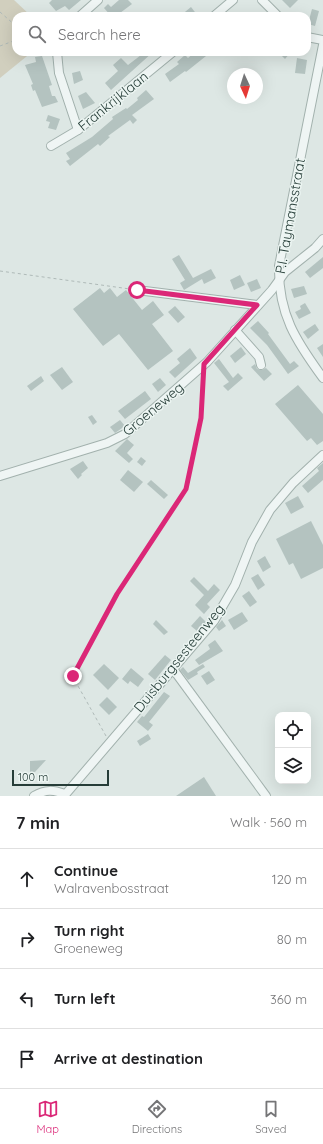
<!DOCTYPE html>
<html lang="en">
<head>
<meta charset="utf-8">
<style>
	body { margin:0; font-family:Quicksand,sans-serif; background:#f6f6f6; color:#202124 }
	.controls { position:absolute; right:12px; bottom:12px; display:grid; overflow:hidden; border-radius:8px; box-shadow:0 4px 16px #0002 }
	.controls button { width:36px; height:36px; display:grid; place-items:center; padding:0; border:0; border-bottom:1px solid #e0e0e0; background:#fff; color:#202124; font:20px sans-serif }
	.compass { position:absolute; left:227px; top:68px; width:36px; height:36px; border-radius:50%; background:#fff; box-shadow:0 4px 16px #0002; rotate:176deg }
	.scale { position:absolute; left:12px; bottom:10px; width:97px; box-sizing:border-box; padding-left:4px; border:2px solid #263d38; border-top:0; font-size:11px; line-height:14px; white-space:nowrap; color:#263d38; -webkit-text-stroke:3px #ecf5f2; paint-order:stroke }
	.stop { position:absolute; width:12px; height:12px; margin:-9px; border:3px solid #db2777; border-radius:50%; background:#fff }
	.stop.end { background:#db2777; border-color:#fff; box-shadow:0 1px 4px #0008 }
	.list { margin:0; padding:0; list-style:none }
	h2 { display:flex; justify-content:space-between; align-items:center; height:52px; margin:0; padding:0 16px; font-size:17px }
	h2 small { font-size:13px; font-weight:400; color:#757577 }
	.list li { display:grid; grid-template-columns:26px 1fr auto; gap:12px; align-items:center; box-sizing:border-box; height:60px; padding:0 16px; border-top:1px solid #e0e0e0 }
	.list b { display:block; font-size:15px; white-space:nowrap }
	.list p { margin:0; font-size:13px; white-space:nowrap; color:#757577 }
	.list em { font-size:13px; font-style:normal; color:#757577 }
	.icon { flex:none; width:22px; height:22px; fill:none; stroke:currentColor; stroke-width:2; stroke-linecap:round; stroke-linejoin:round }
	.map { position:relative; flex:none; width:323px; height:796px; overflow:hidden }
	.search { position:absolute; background:#fff; box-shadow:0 4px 16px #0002; left:12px; right:12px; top:12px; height:44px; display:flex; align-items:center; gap:10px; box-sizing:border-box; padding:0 14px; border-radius:12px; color:#757577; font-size:15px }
	.sheet { height:292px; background:#fff }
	nav { display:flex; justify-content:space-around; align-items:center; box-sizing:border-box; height:56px; border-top:1px solid #e0e0e0; background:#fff; font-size:11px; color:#757577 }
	nav a { display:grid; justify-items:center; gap:2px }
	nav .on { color:#db2777 }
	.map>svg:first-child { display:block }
</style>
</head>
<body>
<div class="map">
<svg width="323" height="796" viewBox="0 0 323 796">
	<rect width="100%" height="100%" fill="#dde7e4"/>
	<!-- green -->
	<path fill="#d1cfbe" d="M0 0H14L31 16H16V52H32L0 78Z"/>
	<!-- building -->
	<g fill="#b4c3c0">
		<path d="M52 0H81L69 10 65 6 56 11 49 3Z"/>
		<path d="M119 0H128L132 4 116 16H111L104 8 108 4 111 7Z"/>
		<path d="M282 0H298L290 8Z"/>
		<path d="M191 7 198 16H180Z"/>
		<path d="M312 9 319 11 315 26 308 24Z"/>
		<path d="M145 52H153L111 90 105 83 118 71 113 65 121 58 128 65Z"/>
		<path d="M195 52H211L186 72 185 71 170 82 165 74 179 64 177 62 185 55 188 58Z"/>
		<path d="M278 52H291L285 59Z"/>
		<path d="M42 56 52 85 49 86 52 96H55L58 102 42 107 35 90 33 91 31 85 33 84 25 65 36 62 35 57Z"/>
		<path d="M297 58 307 60 305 74 295 73Z"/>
		<path d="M80 71 83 80 74 84 72 73Z"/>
		<path d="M146 90 154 99 132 115 137 120 133 124 130 120 108 136 110 137 100 146 98 144 70 166 66 161 70 159 66 153 92 137 113 119 112 117 126 108 127 109 138 100 137 98Z"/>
		<path d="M86 92 95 103 83 109 78 96Z"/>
		<path d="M48 115 60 119 56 130 48 128 50 122 46 121Z"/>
		<path d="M179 255 193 278 211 269 216 278 204 284 202 279 184 290 180 283 185 280 172 259Z"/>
		<path d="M323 257V268L310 278 305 272Z"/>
		<path d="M240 275 245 285 234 290 230 280Z"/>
		<path d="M257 279 261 288 251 292 247 283Z"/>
		<path d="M304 286 307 294 294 298 291 289Z"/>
		<path d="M100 288 104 293 110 288 117 297 126 290 142 310 153 301 164 315 152 324 173 351 148 370 119 334 103 346 73 309Z"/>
		<path d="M305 303 311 313 299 319 295 312 301 309 300 306Z"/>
		<path d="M175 306 185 317 178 323 168 312Z"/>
		<path d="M258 321 269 333 268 334 290 364 294 361 299 366 288 374 267 345 250 328Z"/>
		<path d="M315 324 319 330 308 339 303 332Z"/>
		<path d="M323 344V357L317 348Z"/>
		<path d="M241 347 246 354 235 363 230 356Z"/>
		<path d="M190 348 197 358 175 378 169 372 180 363 177 359Z"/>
		<path d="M219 359 233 378 238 373 243 378 228 391 223 386 229 382 214 363Z"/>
		<path d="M255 364 257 369 262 370 266 368 272 374 264 381 251 367Z"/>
		<path d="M62 367 73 382 62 390 50 375Z"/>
		<path d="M41 376 44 381 31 391 27 386Z"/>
		<path d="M160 378 166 385 158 392 152 384Z"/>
		<path d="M298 385 323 414V441L317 445 311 438 307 441 275 404Z"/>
		<path d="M145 391 151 399 125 419 118 411Z"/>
		<path d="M92 415 97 422 93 425 88 417Z"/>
		<path d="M120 420 125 426 115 433 110 427Z"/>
		<path d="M127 439 134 445 127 453 133 459 129 463 115 451Z"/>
		<path d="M141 457 146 461 142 466 137 462Z"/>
		<path d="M83 461 88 468 81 474 82 475 78 479 70 469Z"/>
		<path d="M323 463V480L308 493 302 486 319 471 317 468Z"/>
		<path d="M128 470 143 482 134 492 120 480Z"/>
		<path d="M151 480 168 495 164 499 147 484Z"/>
		<path d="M298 496 304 507 291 514 285 503Z"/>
		<path d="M311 521 323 545V568L301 579 293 563 289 565 276 539Z"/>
		<path d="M265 556 271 567 263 572 257 561Z"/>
		<path d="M258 574 265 585 258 590 251 578Z"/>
		<path d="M194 577 208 591 214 584 220 590 207 604 210 607 204 614 195 605 204 595 190 581Z"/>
		<path d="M249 591 257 602 250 607 242 596Z"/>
		<path d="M242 612 248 621 234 630 228 620Z"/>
		<path d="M200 616 206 622 197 631 191 626Z"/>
		<path d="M156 620 168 632 164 635 153 624Z"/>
		<path d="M222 620 226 626 219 631 216 627Z"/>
		<path d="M215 640 223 651 199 665 195 660 210 649 208 645Z"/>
		<path d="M165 655 171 660 155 680 148 674Z"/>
		<path d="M104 664 119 678 108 690 93 675Z"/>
		<path d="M203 664 205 667 197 672 198 674 188 680 180 670 183 667 188 673Z"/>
		<path d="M131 668 144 679 138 687 130 681 128 684 122 679Z"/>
		<path d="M209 671 215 680 207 685 201 676Z"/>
		<path d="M164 692 170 696 149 722 153 725 148 731 137 722 142 716 144 717Z"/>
		<path d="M107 697 117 707 109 715 99 705Z"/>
		<path d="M148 734 151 739 140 746 137 741Z"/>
		<path d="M46 760 35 772 30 773V761Z"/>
		<path d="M204 777 216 796H176Z"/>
	</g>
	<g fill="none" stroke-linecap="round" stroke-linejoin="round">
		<!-- minor casing -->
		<g stroke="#a2b1ad" stroke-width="10">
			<g id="minor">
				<path d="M262 0 278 16"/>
				<path d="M80 16 98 0"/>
				<path d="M214 16 233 0"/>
				<path d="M307 37 323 40"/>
				<path d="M323 45 279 266C278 314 296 341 323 378"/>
				<path d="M57 52 59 73 78 130"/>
				<path d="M51 146 78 130 173 52"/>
				<path d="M137 290 257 305"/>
				<path d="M235 330 259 357 261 365"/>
				<path d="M0 476 107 443 125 434 207 362 272 290 285 272 315 248 323 239"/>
				<path d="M173 669 266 796"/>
				<path d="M34 796C46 789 53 790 65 794"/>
				<path d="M64 796 214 621 235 585 252 542 270 510 293 483 323 455"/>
			</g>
		</g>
		<!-- path -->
		<g stroke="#afbab8" stroke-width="1" stroke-dasharray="3 3" stroke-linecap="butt">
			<path d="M0 12 16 26"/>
			<path d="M0 46 16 40"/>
			<path d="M0 271 130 289"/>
			<path d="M106 736 73 677 117 594 186 489 201 418 204 375"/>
		</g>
		<!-- minor -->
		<use href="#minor" stroke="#eff5f4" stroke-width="8"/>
	</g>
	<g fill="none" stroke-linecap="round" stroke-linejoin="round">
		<!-- route -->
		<path stroke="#db2777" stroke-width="5" d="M73 676 117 594 186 489 201 418 204 364 257 305 137 290"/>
	</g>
	<g text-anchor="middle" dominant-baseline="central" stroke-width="3" stroke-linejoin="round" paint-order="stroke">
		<!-- street labels -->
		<g font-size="14" fill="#263d38" stroke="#ecf5f2">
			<text transform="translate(113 101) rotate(-39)">Frankrijklaan</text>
			<text transform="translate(290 216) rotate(-80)">P.I. Taymansstraat</text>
			<text transform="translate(153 409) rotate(-40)">Groeneweg</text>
			<text transform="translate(179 658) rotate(-51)">Duisburgsesteenweg</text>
		</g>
	</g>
</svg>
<div class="controls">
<button><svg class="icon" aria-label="locate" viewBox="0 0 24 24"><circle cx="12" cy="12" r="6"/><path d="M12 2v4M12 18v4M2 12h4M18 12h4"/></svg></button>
<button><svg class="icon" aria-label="layers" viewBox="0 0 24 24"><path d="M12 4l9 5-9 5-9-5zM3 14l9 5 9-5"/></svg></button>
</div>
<svg class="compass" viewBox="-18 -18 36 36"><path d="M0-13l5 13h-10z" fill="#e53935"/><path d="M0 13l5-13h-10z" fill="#757577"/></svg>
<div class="scale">100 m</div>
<div class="stop" style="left:137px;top:290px"></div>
<div class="stop end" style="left:73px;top:676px"></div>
<div class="search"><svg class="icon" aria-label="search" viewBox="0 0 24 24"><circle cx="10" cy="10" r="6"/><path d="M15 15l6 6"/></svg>Search here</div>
</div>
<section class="sheet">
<h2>7 min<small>Walk · 560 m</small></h2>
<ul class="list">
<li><svg class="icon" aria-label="ahead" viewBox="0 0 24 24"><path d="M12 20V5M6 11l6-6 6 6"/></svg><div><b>Continue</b><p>Walravenbosstraat</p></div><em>120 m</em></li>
<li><svg class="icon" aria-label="right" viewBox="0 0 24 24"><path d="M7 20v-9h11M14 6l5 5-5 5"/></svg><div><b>Turn right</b><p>Groeneweg</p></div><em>80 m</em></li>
<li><svg class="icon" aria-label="left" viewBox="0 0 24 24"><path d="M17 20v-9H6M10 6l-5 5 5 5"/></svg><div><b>Turn left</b></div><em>360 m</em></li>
<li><svg class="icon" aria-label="arrive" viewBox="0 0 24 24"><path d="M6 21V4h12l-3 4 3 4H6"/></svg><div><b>Arrive at destination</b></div></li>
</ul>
</section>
<nav>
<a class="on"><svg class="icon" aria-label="map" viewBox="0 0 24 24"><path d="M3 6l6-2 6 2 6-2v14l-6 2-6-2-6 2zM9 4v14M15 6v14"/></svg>Map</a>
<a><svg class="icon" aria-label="directions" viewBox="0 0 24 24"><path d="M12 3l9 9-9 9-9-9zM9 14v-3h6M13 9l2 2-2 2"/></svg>Directions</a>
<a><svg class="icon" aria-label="saved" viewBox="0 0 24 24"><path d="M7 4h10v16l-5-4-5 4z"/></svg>Saved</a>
</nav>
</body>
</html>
